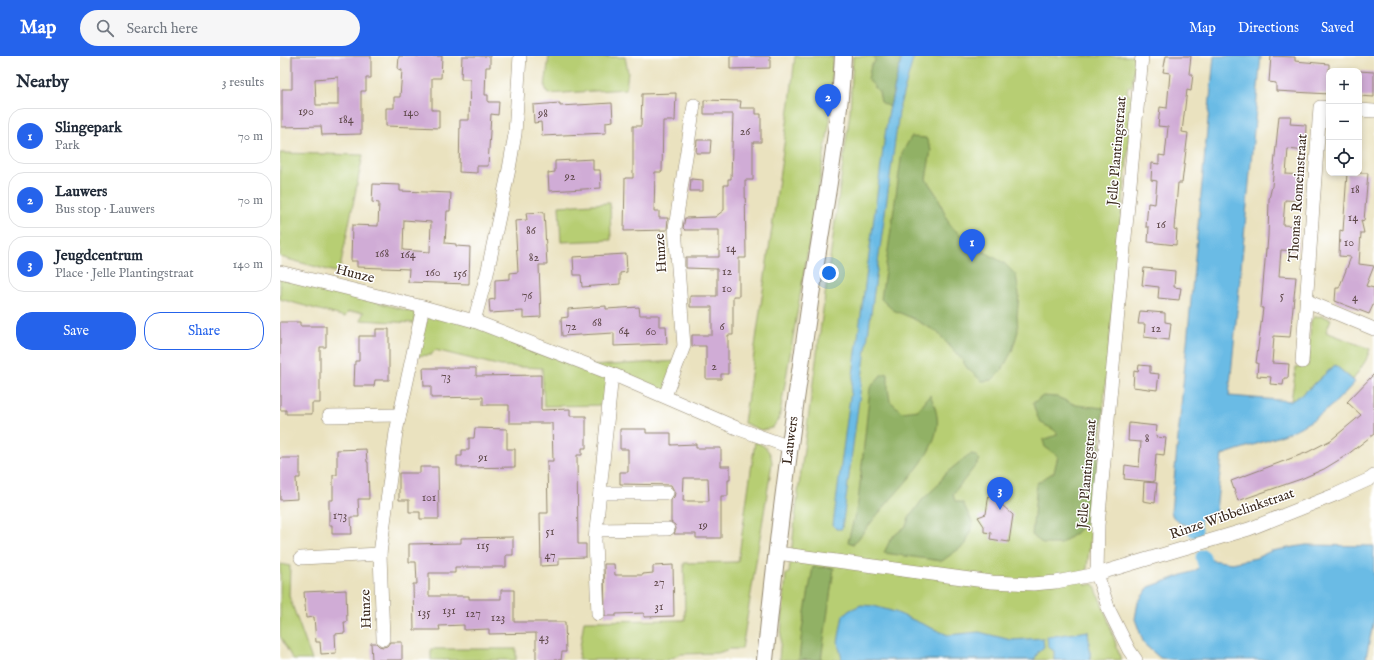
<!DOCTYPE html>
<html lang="en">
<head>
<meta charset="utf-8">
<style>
	body { margin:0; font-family:"IM FELL English",serif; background:#f6f6f7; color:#1f2937 }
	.controls { position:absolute; right:12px; top:12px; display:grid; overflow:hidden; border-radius:8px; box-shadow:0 2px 6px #0003 }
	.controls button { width:36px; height:36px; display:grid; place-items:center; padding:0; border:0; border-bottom:1px solid #e0e1e3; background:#fff; color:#1f2937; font:20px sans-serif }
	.you { position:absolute; left:549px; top:217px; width:14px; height:14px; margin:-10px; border:3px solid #fff; border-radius:50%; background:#1a73e8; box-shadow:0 0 0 6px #1a73e833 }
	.badge { display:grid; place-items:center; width:26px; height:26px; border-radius:50%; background:#2563eb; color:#fff; font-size:13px; font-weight:700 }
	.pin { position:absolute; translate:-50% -33px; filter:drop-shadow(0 1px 2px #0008) }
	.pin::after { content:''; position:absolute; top:21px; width:14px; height:12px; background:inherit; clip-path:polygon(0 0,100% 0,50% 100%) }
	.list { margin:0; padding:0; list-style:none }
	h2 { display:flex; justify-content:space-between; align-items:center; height:52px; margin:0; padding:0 16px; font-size:17px }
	h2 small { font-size:13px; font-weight:400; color:#747a83 }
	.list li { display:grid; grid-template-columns:26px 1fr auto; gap:12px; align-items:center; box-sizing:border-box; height:56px; margin:0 8px 8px; padding:0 8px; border:1px solid #e0e1e3; border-radius:16px }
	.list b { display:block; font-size:15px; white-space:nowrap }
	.list p { margin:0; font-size:13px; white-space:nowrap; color:#747a83 }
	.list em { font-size:13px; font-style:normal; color:#747a83 }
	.actions { display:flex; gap:8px; padding:12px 16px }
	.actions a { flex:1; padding:9px 0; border:1px solid #2563eb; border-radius:16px; text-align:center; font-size:14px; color:#2563eb }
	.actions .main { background:#2563eb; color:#fff }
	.icon { flex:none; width:22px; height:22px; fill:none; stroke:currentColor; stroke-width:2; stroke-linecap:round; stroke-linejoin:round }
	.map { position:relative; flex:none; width:1094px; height:604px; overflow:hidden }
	header { display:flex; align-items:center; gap:24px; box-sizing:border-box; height:56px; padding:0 20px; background:#2563eb; color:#fff }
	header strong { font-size:19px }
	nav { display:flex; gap:22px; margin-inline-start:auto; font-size:14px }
	.search { width:280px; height:36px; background:#f6f6f7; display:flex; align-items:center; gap:10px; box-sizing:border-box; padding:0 14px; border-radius:22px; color:#747a83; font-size:15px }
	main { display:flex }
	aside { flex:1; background:#fff }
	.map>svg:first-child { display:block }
</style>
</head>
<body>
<header>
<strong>Map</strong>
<div class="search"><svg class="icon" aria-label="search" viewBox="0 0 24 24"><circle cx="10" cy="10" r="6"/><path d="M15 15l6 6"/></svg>Search here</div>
<nav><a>Map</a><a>Directions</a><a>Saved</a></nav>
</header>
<main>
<aside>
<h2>Nearby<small>3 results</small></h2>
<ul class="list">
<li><span class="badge">1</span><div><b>Slingepark</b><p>Park</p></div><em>70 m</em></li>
<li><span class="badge">2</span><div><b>Lauwers</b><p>Bus stop · Lauwers</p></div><em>70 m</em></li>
<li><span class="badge">3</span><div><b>Jeugdcentrum</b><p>Place · Jelle Plantingstraat</p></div><em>140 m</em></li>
</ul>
<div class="actions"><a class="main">Save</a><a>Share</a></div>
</aside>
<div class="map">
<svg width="1094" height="604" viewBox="0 0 1094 604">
	<rect width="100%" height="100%" fill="#fff"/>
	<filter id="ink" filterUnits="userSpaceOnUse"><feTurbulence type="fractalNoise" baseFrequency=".025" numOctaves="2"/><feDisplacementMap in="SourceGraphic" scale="8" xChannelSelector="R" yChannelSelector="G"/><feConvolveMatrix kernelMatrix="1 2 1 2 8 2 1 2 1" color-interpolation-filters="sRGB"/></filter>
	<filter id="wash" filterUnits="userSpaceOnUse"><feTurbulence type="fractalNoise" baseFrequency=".012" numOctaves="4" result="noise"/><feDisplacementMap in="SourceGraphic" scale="16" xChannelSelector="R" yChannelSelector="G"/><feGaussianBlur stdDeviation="0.9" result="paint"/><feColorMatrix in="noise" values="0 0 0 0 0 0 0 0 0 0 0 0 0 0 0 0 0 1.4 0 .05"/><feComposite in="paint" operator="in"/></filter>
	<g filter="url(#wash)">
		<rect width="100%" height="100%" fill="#eae2bf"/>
		<!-- green -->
		<g fill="#b7ce73" stroke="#797c48">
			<path d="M269 0 345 1 348 16 346 33 268 38 265 31Z"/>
			<path d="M515 0H553L550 64 499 363 492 372 481 374 464 367 510 46Z"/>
			<path d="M573 0H854L855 3 852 32 848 30 847 37 853 41 813 459 805 529 814 528 827 561 841 604H811L808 576 805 604H499L506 518 509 517 518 437 570 56Z"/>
			<path d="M0 97 83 99 59 217 0 201Z"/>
			<path d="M330 147 331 184 281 186 279 150Z"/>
			<path d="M0 221 13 223 136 257 134 267 80 264 84 256H68L65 261 0 243Z"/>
			<path d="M143 251 312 310 398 305 385 340 333 319 329 349 264 350 262 312 221 310 155 294 151 299 133 300Z"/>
			<path d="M1042 260 1051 263 1046 276 1090 293 1086 304 1073 324 1055 309 1024 337 1011 345 1016 312 1028 310 1031 265 1034 261Z"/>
			<path d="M475 386C486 390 491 395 492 407L462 593H449L438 597 401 598 388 604H298L304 565 405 564 404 507 458 506Z"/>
			<path d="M0 508 10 510 9 540 32 604H13L0 580Z"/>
			<rect x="151" y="593" width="85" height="11"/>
		</g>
		<!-- forest -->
		<g fill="#91b165" stroke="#666e42">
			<path d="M594 0H622L610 51 601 46 599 36 588 23 591 9 595 6Z"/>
			<path d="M631 81 646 82 651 94 646 123 658 141 670 170 696 191 724 207 736 219 739 238 737 260 738 275 732 295 722 314 712 324 702 325 687 312 683 305 657 276 632 262 613 254 601 243 622 97Z"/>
			<path d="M608 317V332L610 345 622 356 638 354 650 339C654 347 659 361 657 371 653 401 623 428 605 450 594 462 584 476 574 488L568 486 578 446 590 332 601 319Z"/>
			<path d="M763 340 777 341 796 349 824 352 813 459 796 477 780 488H763L752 479 757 427 774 416 778 400 765 391 763 384 777 379V377C773 372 768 371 763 368 757 363 755 355 753 347Z"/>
			<path d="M692 398 695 399 700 404 673 438 675 445 683 447 693 467 686 488 662 505 604 497 611 482 626 470 629 462 642 444 658 429 665 418 687 400Z"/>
			<path d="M533 511 554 512 541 604H519L522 573Z"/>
		</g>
		<!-- water -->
		<g fill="#6abbe5" stroke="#527282">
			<path d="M622 0H634L620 49 578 351 562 473H556L553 469 604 86 608 59Z"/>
			<path d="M934 0H981L949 340 1011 345 1024 337 1055 309 1075 326C1061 341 1047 356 1029 366 1003 382 971 389 942 399L936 455C925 461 914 469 901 468L893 461 891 456Z"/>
			<path d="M1026 489 1094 490V564L1086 601 1090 604H898L880 602 864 588 855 563 858 546 869 531 914 515 931 504 952 507 976 502 991 495Z"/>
			<path d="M581 549 594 550 615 556 668 579 699 576 731 584 763 582 764 591 759 595 754 604H562L558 586 563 559 570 554Z"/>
			<path d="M808 575 811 604H774V595L768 591 767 581Z"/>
		</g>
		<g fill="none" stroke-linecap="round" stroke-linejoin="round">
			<!-- canal -->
			<g stroke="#6abbe5" stroke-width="15">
				<path d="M914 447 913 467 915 474"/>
				<path d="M923 501 925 509"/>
			</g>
		</g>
		<g id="blocks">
			<!-- building -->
			<g fill="#d0acd6" fill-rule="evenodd">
				<path d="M12 0H91V22H86V35H81V78L42 79 41 70 2 71V33H12ZM58 21V49H36L35 23Z"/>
				<path d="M119 0H162L161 22H152V54H159V72L106 70V52H114V41H120L122 14 118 13Z"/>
				<path d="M182 0H210V11H206L205 39H208V46H219L218 59 211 58 208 110H197V117L179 116 180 64H189L190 23H181Z"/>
				<path d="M450 0H490V12L450 13Z"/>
				<path d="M886 0H911L909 18H913L911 35 907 34 902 76 908 77 902 127H898L894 173 897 174 896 189 868 186 869 171H866L868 147 875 148 877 125 871 124 872 107 879 108V99L885 100 888 71 878 70 880 51 887 52 890 17 883 16Z"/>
				<path d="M991 0 1015 1V5L1049 8V38L996 35V27L989 26Z"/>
				<path d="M1079 15 1094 16V41L1079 40Z"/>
				<path d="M396 37 395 65H383L382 116H375L374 155H379V162H388L387 174 344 175 345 122H353V70H361L362 38Z"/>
				<path d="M424 44 461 45 460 52H476V58H481V86H473V124H465L466 202H459V240H453V279H448V318H441V323H426V290H412V279H432V251H410V240H437V213L406 212V201H439V174H405L403 172 405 162 435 161 444 154V129H448V123H451L453 58H424Z"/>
				<path d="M280 47V50L332 47 333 65 326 66V77L262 80 261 66 254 67 253 49Z"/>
				<path d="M999 60H1011L1010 68 1026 69 1025 95 1008 93 1006 118 1023 119 1021 145 1005 144 1003 169 1019 170 1017 195 1001 194 999 220 1016 221 1010 281 994 280 992 307 1009 308 1008 322H1004L1003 329 990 328 991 321 977 320 978 307H976L983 252H981L986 193H987L988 180 989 143 992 130Z"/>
				<path d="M417 84H431L430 97H416Z"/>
				<path d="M313 103V114H320L321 132 269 135 268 117 275 116V105Z"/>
				<path d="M1067 117H1088L1084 165 1081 164 1084 177H1081L1079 208 1094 210 1086 230 1094 232V247L1089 258 1055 245 1056 232H1059L1071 201 1059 200 1060 174 1063 175Z"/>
				<path d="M411 123 423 124V135H410Z"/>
				<path d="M93 128 120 129V135L171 137 170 155H167L165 187 176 188V190L190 191 189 228 128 226 129 213 77 211V205H71L72 169 98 170 99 147 92 146ZM124 164 151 166 150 196 123 194Z"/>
				<path d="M264 156 267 209H259L261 261 243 262V255L210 257 209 244 215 243V224L230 223V217L238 216 235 165 247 164 246 157Z"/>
				<path d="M346 198 347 216 340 217V228L302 231 301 219H294L293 201Z"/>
				<path d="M864 212 895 215 894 231 901 232 899 244 878 242 879 231 862 229Z"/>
				<path d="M326 250V253L359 251 360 259H379V270H386L387 288 334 290V277L282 280 281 262 288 261V253Z"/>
				<path d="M860 255 885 257V266L891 267 889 284 864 281 865 268H858Z"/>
				<path d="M0 266H20V270H46V291H40V347H32V358H6V354H0Z"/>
				<path d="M96 273H109V324H95L94 330H74L75 305H79V280H96Z"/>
				<path d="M859 309 870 310V317L879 318 877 334 853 331 854 315 858 316Z"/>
				<path d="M143 312H196V320L261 319V354L290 353V360H306V392H302V399H297L298 488H306V501L279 502V509L261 510 260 457H268L267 405H273L272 367H229V349H203V341L151 342V330H144Z"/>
				<path d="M1094 318V378L1067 399 1044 413 1021 423 958 445 951 425 1028 396 1051 384 1081 359 1067 346Z"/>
				<path d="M849 367 877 370 876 381 886 382 884 399 876 398 874 426 844 423 845 409 859 411 860 398 861 386 848 385Z"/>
				<path d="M195 372 227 373V393H235V411L182 412V410H177V400H182V394H189V382H194Z"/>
				<path d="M340 373H366V377H391V389L416 388V392H441V410H450V424H448V440H441V482H416V478H394L396 473 395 469 391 466V444L394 441 395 437 391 429 340 428V416H348V393H340ZM404 422H428L429 445H403Z"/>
				<path d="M86 393 87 406H88L89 443H78L79 461H71L72 478H52V469H49V444H53V419H57V394Z"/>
				<path d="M0 402H20V422H16L17 443 0 444Z"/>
				<path d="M140 411H158L159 463H140V456H129V444H119V417H140Z"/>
				<path d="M864 426 877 427 875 447 863 445Z"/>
				<path d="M709 437 733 459 729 486 710 483 711 477 704 476V470L698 461 706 458Z"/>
				<path d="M233 481V499H226V511H175V517H149V540H189V543H221V534H234V566H285L286 596H282L281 604H256V577L209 578V573L184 574V569L159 570 160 574H134L133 528H137L136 506H129V488L181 487V482Z"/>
				<path d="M324 508H334L335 519H363V518L373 517V510L393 509 394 560 364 561V557L336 558V560H325Z"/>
				<path d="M66 534 67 566H64L65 577 55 578 56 597 41 598 40 586H36L34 561 26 562 24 536Z"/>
				<path d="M110 586H122V604H92L91 587H96L99 590 103 591 107 590Z"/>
			</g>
		</g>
	</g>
	<g filter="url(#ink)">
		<use href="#blocks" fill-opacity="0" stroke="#92866e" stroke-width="1"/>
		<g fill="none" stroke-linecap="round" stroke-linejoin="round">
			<!-- minor casing -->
			<g stroke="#92866e" stroke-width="14">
				<g id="minor">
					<path d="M1079 54 1094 55"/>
					<path d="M0 216 143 251 194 265 332 318 459 373 510 391"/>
					<path d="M1027 245 1094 273"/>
					<path d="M194 265 207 218 229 113 235 78 240 0"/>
					<path d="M1022 306 1040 51 1049 52"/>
					<path d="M385 340 404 290 395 172 414 49"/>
					<path d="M49 360 119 359"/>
					<path d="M320 437H387"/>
					<path d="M316 474 388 473"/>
					<path d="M497 497 712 526 753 528 776 526 817 518 969 473 1057 438 1090 423 1094 420"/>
					<path d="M21 502 100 498"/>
					<path d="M318 558 315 484 332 318"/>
					<path d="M103 583 100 498 116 376 143 251"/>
					<path d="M856 604 849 594 829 554 817 518 818 469 862 0"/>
				</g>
			</g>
			<!-- tertiary casing -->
			<g stroke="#92866e" stroke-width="18">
				<g id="tertiary">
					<path id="s1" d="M485 604C497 484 512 365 530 246 542 164 559 83 563 0"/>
				</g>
			</g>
			<!-- minor -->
			<use href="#minor" stroke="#fff" stroke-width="13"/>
			<!-- tertiary -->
			<use href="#tertiary" stroke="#fff" stroke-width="16"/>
		</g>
	</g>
	<g text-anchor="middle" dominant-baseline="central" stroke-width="3" stroke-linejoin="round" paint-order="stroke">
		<!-- number labels -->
		<g font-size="12" fill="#604a4c">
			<text x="26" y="55">190</text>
			<text x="131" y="56">140</text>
			<text x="263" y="57">98</text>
			<text x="66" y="63">184</text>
			<text x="465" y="75">26</text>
			<text x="290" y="120">92</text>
			<text x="1075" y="133">18</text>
			<text x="1073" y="161">14</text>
			<text x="881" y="168">16</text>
			<text x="251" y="174">86</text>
			<text x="1069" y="186">10</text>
			<text x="451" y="192">14</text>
			<text x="102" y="197">168</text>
			<text x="128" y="198">164</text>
			<text x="254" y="201">82</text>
			<text x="447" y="215">12</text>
			<text x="153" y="216">160</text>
			<text x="180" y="217">156</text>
			<text x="447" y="232">10</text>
			<text x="247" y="239">76</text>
			<text x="1002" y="239">5</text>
			<text x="1075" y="241">4</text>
			<text x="317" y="266">68</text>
			<text x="291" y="270">72</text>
			<text x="442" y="270">6</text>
			<text x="876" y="272">12</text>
			<text x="344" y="274">64</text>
			<text x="371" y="275">60</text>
			<text x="434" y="310">2</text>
			<text x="166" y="320">73</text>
			<text x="867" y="382">8</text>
			<text x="203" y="401">91</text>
			<text x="149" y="441">101</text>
			<text x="60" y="459">173</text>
			<text x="423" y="469">19</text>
			<text x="270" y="475">51</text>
			<text x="203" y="489">115</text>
			<text x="270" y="499">47</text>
			<text x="379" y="526">27</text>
			<text x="379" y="550">31</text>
			<text x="169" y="554">131</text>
			<text x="144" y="556">135</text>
			<text x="193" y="557">127</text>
			<text x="218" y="561">123</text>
			<text x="264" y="581">43</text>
		</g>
		<!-- street labels -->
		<g font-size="14" fill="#3b2a1e" stroke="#fff">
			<text transform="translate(837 95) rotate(-85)">Jelle Plantingstraat</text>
			<text transform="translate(1018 142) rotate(-86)">Thomas Romeinstraat</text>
			<text transform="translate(381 197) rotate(-94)">Hunze</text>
			<text transform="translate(75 218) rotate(14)">Hunze</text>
			<text stroke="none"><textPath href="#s1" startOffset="221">Lauwers</textPath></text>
			<text transform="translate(807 418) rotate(-85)">Jelle Plantingstraat</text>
			<text transform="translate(952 458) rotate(-19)">Rinze Wibbelinkstraat</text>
			<text transform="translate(86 553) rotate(-92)">Hunze</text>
		</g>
	</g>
</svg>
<div class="controls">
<button>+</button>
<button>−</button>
<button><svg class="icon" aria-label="locate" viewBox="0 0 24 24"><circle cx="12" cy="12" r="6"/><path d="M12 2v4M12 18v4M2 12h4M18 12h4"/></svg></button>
</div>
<div class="you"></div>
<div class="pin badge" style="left:692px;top:206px">1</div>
<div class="pin badge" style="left:548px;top:61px">2</div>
<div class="pin badge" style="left:720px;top:454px">3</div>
</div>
</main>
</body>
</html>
